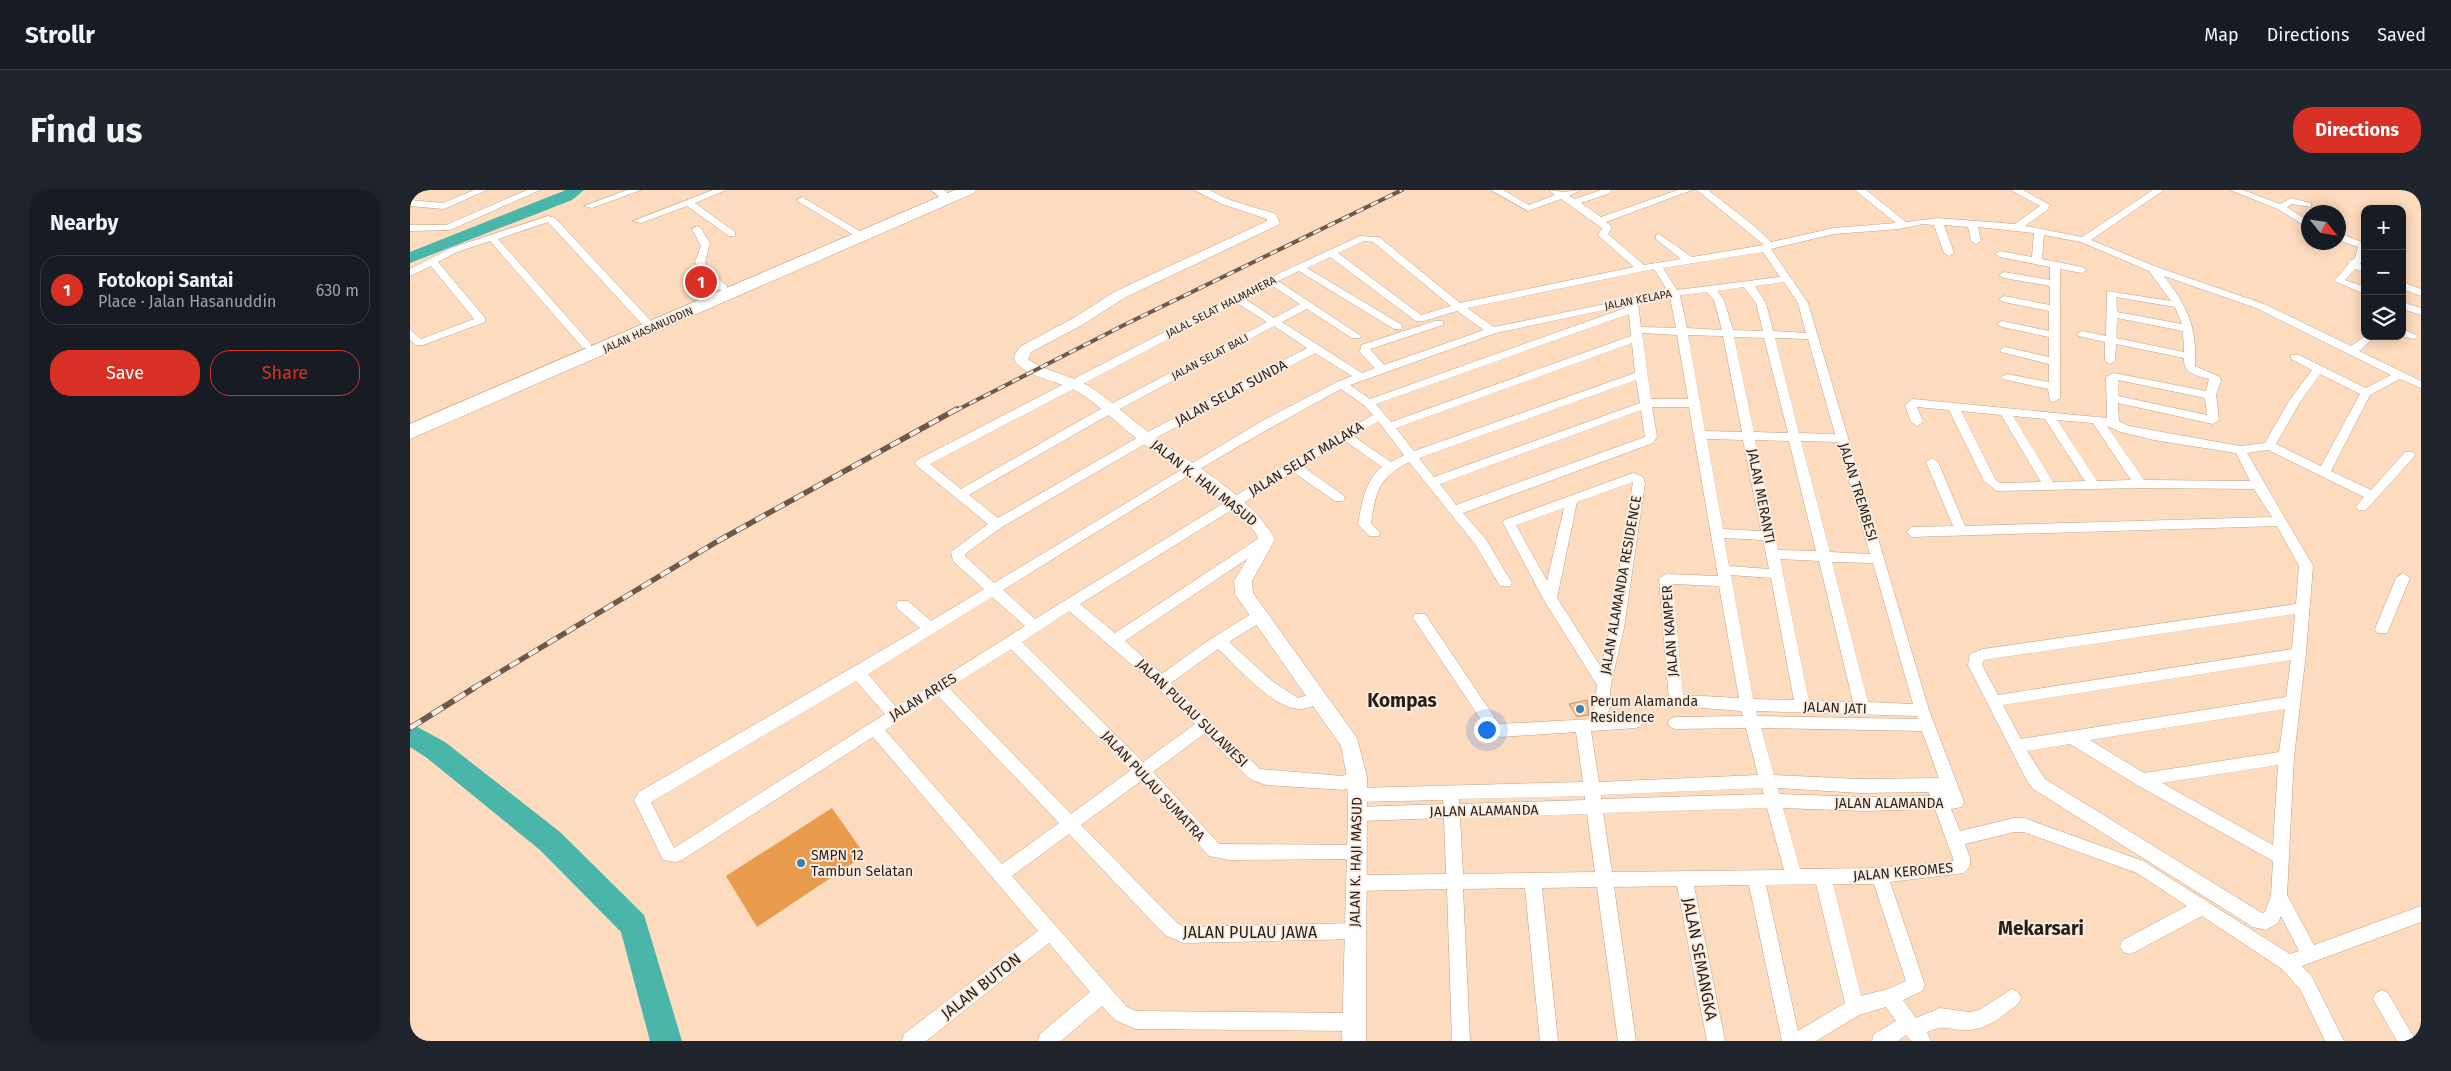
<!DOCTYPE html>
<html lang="en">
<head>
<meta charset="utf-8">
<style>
	body { margin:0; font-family:"Fira Sans",sans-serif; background:#20242c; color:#f1f3f6 }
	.controls { position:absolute; right:15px; top:15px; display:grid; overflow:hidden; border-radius:10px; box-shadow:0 2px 12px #0003 }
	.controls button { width:45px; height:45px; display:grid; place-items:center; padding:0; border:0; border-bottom:1px solid #363941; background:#171b24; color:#f1f3f6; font:25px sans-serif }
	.compass { position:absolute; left:1891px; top:15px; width:45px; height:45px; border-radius:50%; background:#171b24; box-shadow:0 2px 12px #0003; rotate:120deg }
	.you { position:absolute; left:1076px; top:539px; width:18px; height:18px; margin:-12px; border:4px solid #fff; border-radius:50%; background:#1a73e8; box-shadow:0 0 0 8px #1a73e833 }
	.badge { display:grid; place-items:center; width:32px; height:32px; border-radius:50%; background:#d93025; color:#fff; font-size:16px; font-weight:700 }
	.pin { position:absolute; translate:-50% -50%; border:2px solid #fff; box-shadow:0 1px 5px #0006 }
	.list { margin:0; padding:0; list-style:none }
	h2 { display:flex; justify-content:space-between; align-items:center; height:65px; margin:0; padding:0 20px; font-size:21px }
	h2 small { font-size:16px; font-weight:400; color:#9ea1a6 }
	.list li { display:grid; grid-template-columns:32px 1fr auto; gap:15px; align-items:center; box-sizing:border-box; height:70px; margin:0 10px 10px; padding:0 10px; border:1px solid #363941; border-radius:20px }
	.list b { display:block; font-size:19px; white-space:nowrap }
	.list p { margin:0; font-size:16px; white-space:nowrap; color:#9ea1a6 }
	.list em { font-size:16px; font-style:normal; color:#9ea1a6 }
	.actions { display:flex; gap:10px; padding:15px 20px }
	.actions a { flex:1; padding:11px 0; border:1px solid #d93025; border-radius:20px; text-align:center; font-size:18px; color:#d93025 }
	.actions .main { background:#d93025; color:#fff }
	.icon { flex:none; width:28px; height:28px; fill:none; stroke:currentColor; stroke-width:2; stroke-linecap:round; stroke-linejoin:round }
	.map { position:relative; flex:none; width:2011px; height:851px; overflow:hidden; border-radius:20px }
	header { display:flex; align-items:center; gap:30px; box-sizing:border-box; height:70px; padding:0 25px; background:#171b24; border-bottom:1px solid #363941 }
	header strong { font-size:24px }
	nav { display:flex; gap:28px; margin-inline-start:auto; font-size:18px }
	.intro { display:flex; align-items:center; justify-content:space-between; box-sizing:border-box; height:120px; padding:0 30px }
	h1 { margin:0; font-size:35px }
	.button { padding:12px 22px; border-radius:20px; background:#d93025; color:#fff; font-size:18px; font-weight:700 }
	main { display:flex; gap:30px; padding:0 30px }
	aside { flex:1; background:#171b24; border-radius:20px; box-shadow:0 2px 12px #0003 }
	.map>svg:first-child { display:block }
</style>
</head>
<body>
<header>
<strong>Strollr</strong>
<nav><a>Map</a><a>Directions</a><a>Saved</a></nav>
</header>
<div class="intro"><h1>Find us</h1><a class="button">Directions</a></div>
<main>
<aside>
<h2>Nearby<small></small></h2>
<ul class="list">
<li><span class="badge">1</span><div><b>Fotokopi Santai</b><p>Place · Jalan Hasanuddin</p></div><em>630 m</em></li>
</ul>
<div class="actions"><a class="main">Save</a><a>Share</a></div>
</aside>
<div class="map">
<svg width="2011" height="851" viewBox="0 0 2011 851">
	<rect width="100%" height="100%" fill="#fcdbbe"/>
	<!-- green -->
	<path fill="#e89b4d" d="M422 618 455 665 347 737 316 686Z"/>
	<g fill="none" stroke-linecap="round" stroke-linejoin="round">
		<!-- river -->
		<g fill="#4ab6a9" fill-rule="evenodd">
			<path d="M156 0H174L162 10 0 73V62Z"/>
			<path d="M0 533 35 552 150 642 234 725 272 851H240L211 742 130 660 17 568 0 557Z"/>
		</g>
	</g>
	<!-- building -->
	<path fill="#fdc087" stroke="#b99b7f" d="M1177 510 1179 525 1167 527 1159 514Z"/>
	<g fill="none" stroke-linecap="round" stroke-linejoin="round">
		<!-- minor casing -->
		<g stroke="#c0a185" stroke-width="1">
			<g id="minor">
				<path d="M64 0H77L34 19 0 16V10L33 13Z"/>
				<path d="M117 0H130L40 40 0 41V35H36Z"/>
				<path d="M217 0H231L182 18 174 16Z"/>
				<path d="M303 0H316L285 13 325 42V46H319L277 16 231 33 223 31Z"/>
				<path d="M1081 0H1093L1119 15 1145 5 1139 0 1153 2 1171 0 1159 6 1165 9 1191 0H1201L1200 3 1171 13 1191 27 1268 0H1282L1196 32 1202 37 1198 44 1234 75 1271 69 1246 49V45L1249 44 1282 67 1354 55 1287 0H1298L1343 35 1361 52 1424 38 1486 33 1445 0H1456L1496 32 1528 28 1605 34 1630 16 1601 0H1613L1640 15 1637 20 1615 36 1672 47 1743 0H1754L1681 50 1747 77 1854 114 1941 156 1955 146H1966L1949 161 2011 191V198L1990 189 1960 205 1921 281 1961 300 1995 262H2003L2005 265 2003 268 1956 320H1948L1946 317 1954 307 1858 260 1837 263 1903 376 1896 463 1884 567 1877 705 1904 755 2011 716V732L1892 776 1902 787 1934 851H1915L1890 799 1872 779 1792 726 1725 762 1719 764 1713 762 1710 756 1713 750 1777 716 1727 683 1614 642H1604L1555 654 1560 668V676L1554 683 1480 692 1515 795 1512 801 1493 810 1506 828 1530 818 1559 822 1569 820 1602 799 1608 802 1611 808 1608 814C1594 825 1578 839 1559 840 1540 841 1537 833 1517 842L1521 851H1501L1496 845 1488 851H1462L1464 844 1486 831 1476 817 1449 825 1406 851H1372L1339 695 1284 696 1315 851H1297L1267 696 1204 697 1226 851H1208L1187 697 1132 698 1148 851H1130L1115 698 1053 699 1060 851H1042L1037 699 946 701 940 698 938 693 940 688 946 685 1036 684 1034 628 948 631 942 629 940 624 942 619 948 617 1034 614 1033 610 947 612 941 610 939 605 941 600 947 598 1173 592 1166 542 1090 547 1079 542 1003 428 1005 424H1015L1089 534 1183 529 1187 495 1135 412 1093 333 1094 330 1220 284 1224 283 1233 287 1235 293 1214 438 1201 494 1198 528 1226 526 1231 528 1233 532 1231 536 1226 538 1181 541 1189 592 1348 585 1336 538 1265 539 1260 537 1258 533 1260 529 1265 527 1333 526 1331 521 1266 516 1261 514 1259 510 1249 389 1256 384 1308 386 1279 217H1242L1247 247 1243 253 1053 323 1075 348 1102 393 1100 396H1090L1065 354 999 272C969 288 966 300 961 333L970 343 969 346H959L948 334C952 313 954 292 972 277L935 251 892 276 933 305 935 308 933 311H925L883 282 670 414 705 443 852 346H862L863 349 862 352 715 451 752 484 793 454 844 422H854L856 426 854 430 819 452 862 491 888 508 907 502 912 504 914 508 912 512C905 515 897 519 890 519 863 519 827 476 808 459L761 493 850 579 932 586 947 580 952 582 955 587 952 592 933 600 856 595 840 589 794 544 743 582 809 654 947 655 953 657 955 662 953 667 947 669 819 670 799 666 731 591 671 635 767 733 774 737 945 733 951 735 954 741 951 747 945 749 773 753 755 745 659 644 602 686 717 817 726 821 944 823 950 826 953 832 950 838 944 841 726 839 705 830 692 816 651 851H628L630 844 680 802 639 753 516 851H492L494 844 628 741 463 547 272 670 266 672 253 670 224 610 229 602 510 438 488 419 486 415 488 411H498L521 431 574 399 543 371 541 362 578 334 507 276 505 273 507 270 857 89 950 46 969 47 1050 113 1224 77 1190 47 1188 45 1192 38 1151 9 1118 21ZM1513 34 1524 35 1534 63 1539 66 1544 63 1534 35 1558 37 1561 51 1566 54 1571 51 1568 37 1624 43 1622 67 1590 61 1585 64 1590 67 1640 77V90L1594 82 1589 85 1594 88 1640 96V115L1594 106 1589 109 1594 112 1639 121V141L1592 131 1587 134 1592 137 1639 147V167L1595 157 1590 160 1591 162 1639 174V192L1597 184 1591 187 1593 189 1638 199 1640 211 1644 212 1650 208V79L1672 83 1677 80 1672 77 1632 69 1634 45 1671 52 1739 81 1761 111 1697 101 1696 146 1672 141 1667 144 1668 146 1695 152V171L1700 174 1705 171 1706 154 1774 168C1773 184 1786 185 1799 189L1796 201 1704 183 1696 187 1697 228 1503 209 1495 215 1501 232 1507 236 1513 232 1507 217 1539 220 1574 291 1587 301 1730 298 1844 299 1862 327 1555 336 1528 272 1522 268 1516 272 1543 336 1502 337 1496 342 1502 347 1867 336 1889 376 1886 414 1573 459 1560 464 1558 475 1615 587 1623 599 1843 737 1856 740 1868 733 1871 726 1889 761 1880 764 1733 671 1614 628H1604L1550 641 1541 619 1552 617 1554 612 1519 520 1398 113 1361 59 1424 44 1489 39ZM954 51 963 52 1041 116 1011 125 928 63ZM1353 62 1370 87 1267 100 1253 78ZM920 67 1006 131H1014L1047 121 1074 140 974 175 960 159 1033 135V131H1025L951 155 950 162 965 178 952 183 872 132 897 119 942 148H950L951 146 868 91 889 81 984 139H992V135L897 78ZM1244 79 1258 101 1084 137 1057 118ZM1754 86 1846 118 1981 185 1956 198 1889 165H1881V169L1902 180 1879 211 1855 253 1830 256 1719 236 1709 231 1708 213 1803 234 1809 230 1806 205 1811 191 1810 187 1785 176C1787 136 1778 118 1754 86ZM1374 92 1388 113 1396 143 1363 141 1356 113 1345 96ZM861 95 890 114 864 128 835 109ZM1334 97 1346 113 1353 141 1323 140 1314 110 1307 101ZM1297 102 1304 110 1312 140 1277 138 1270 105ZM1260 107 1266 138 1231 137 1228 113ZM1706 107 1765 117 1772 134 1707 122ZM827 113 857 132 678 226 551 299 520 274ZM1218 115V117L960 209 940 195 1086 143ZM1219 124 1221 146 981 232 966 214ZM1707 128 1773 141 1774 162 1706 148ZM864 136 897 158 732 245 588 328 559 305 686 232ZM1232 143 1267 145 1278 209H1241ZM1278 145 1313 146 1332 242 1295 241ZM1324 147 1354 148 1378 243 1344 242ZM1365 148 1398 149 1425 244 1389 243ZM1222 153 1225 183 1004 261 986 238ZM905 163 942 186 927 192 852 231 584 393 555 366V364L592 337 740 251ZM1910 184 1950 204 1911 276 1866 254 1890 212ZM1226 190 1230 213 1024 287 1009 268ZM1708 190 1795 208 1797 225 1708 206ZM931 199 955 216 963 225 879 273 625 429 593 400C704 331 815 261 931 199ZM1231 220 1235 247 1046 315 1030 294ZM1551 221 1591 225 1631 292 1590 293 1585 289ZM1603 226 1635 229 1675 291 1643 292ZM1647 230 1683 233 1721 290 1687 291ZM968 231 994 265 981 272 943 246ZM1697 236 1711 242 1744 250 1826 263 1840 291 1734 290ZM1297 249 1333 250 1351 341 1313 339ZM1345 250 1379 251 1406 361 1368 360ZM1391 251 1428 252 1460 364 1420 362ZM1223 292 1200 438 1191 477 1147 408 1167 312ZM1154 318 1137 391 1106 335ZM1314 348 1353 350 1359 379 1319 376ZM1370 369 1409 371 1443 512 1399 511ZM1422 372 1463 373 1503 514 1458 512ZM1321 385 1361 388 1384 510 1343 509ZM1263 394 1309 396 1329 508 1273 505ZM582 407 615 436 486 517 458 484ZM659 421 727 479 785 534 733 572 612 452ZM1885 424 1882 459 1588 505 1572 475 1574 470ZM601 459 721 580 661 624 539 498ZM1881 470 1876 507 1611 549 1593 515ZM446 491 475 524 264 658 241 612ZM528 506 649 633 592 674 475 540ZM1875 519 1869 562 1734 583 1680 550ZM1346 521 1507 526 1508 529 1347 526ZM1351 538 1512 541 1529 588 1450 589 1364 585ZM1660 554 1727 595 1863 671 1861 706 1855 722 1852 723 1635 589 1617 561ZM1868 575 1863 655 1752 593ZM1352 598 1354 604 1191 609V605ZM1368 598 1450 603 1519 602 1520 606 1454 607 1369 604ZM1175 606V610L1049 614V609ZM1357 618 1374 680 1202 682 1193 623ZM1373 618 1454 621 1525 619 1544 671 1470 678 1390 679ZM1177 624 1185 682 1053 684 1050 628ZM1406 694 1435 813 1388 841 1356 695ZM1423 694H1464L1496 791 1478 799 1451 806Z"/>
				<path d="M1820 0H1833L1870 14 1881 8 1901 13V17L1882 14 1877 17 1898 31V38L1868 19Z"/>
				<path d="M392 7 448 40 450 42 442 44 389 12 387 10Z"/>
				<path d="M138 26 145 28 240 130V134H232L138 32 88 49 181 154V158H173L80 51 47 62 28 72 75 128V132L13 155H5L0 149V140L11 149 64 129 21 76 0 86V79L41 58Z"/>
				<path d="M287 36 290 37 300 53 295 72 302 83 317 96V100H309L294 87 285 72 291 56 282 39Z"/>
				<path d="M1928 43 1955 53V67L1950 74 1955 76V83L1945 79 1935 90 1955 97V104L1924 91 1938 75 1939 72 1945 68 1948 57 1928 50Z"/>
				<path d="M1992 92 2011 99V106L1992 99Z"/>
				<path d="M1992 112 2011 118V125L1992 119Z"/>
				<path d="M1992 139 2009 146 2004 149 1992 146Z"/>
				<path d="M1993 383 2000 388 1979 439 1977 443H1967L1965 439 1986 388Z"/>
				<path d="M1972 800 1978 803 2006 851H1987L1963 809 1966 803Z"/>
			</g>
		</g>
		<!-- tertiary casing -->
		<g stroke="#c0a185" stroke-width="1">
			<g id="tertiary">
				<path d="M521 0H534L544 9 542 11H534Z"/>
				<path d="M784 0H799L820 10 866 24 870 34 716 107 672 135 621 162 618 169C636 182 658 184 677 195 701 210 721 230 744 246 786 278 838 303 865 349L842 391 843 403 947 548 957 587 956 851H932L938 624 937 587 931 556 825 404 824 391 849 349C825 308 769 281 731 252 710 236 691 216 668 202 649 190 618 189 604 170L605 164 611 156 662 129 706 101 857 31V29L812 14Z"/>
			</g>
		</g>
		<!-- trunk casing -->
		<g stroke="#c0a185" stroke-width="1">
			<path id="trunk" d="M545 0H566L564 3 0 249V234Z"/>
		</g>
		<!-- minor -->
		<use href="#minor" fill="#fff" fill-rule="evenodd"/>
		<!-- tertiary -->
		<use href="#tertiary" fill="#fff" fill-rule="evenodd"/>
		<!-- trunk -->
		<use href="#trunk" fill="#fff" fill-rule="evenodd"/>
		<!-- rail-far2 casing -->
		<g stroke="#6c5949" stroke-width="4">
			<path id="rail-far2" d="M545 221 716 134 992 0"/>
		</g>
		<!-- rail-far1 casing -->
		<g stroke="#6c5949" stroke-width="5.5">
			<path id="rail-far1" d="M62 499 308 351 547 219"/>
		</g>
		<!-- rail casing -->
		<g stroke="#6c5949" stroke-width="6">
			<path id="rail" d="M0 538 64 498"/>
		</g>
		<!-- rail-far2 -->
		<use href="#rail-far2" stroke="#faece1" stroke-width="2.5" stroke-dasharray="8" stroke-linecap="butt"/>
		<!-- rail-far1 -->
		<use href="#rail-far1" stroke="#faece1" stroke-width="4" stroke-dasharray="11" stroke-linecap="butt"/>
		<!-- rail -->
		<use href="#rail" stroke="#faece1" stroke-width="4.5" stroke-dasharray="13" stroke-linecap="butt"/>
	</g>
	<!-- markers -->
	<g fill="#387fb4" stroke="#faece1" stroke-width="2">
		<circle cx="1170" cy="519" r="5"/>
		<circle cx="391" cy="673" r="5"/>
	</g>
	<g text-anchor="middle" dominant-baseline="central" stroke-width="4" stroke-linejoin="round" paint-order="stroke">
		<!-- far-street labels -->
		<g font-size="11" fill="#2a1e14" stroke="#faece1">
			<text transform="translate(1228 110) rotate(-11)">JALAN KELAPA</text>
			<text transform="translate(811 117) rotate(-27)">JALAL SELAT HALMAHERA</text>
			<text transform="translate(238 140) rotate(-24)">JALAN HASANUDDIN</text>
			<text transform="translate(800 167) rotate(-28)">JALAN SELAT BALI</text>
		</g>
		<!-- street labels -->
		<g font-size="14" fill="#2a1e14" stroke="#faece1">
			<text transform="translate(821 203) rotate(-28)">JALAN SELAT SUNDA</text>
			<text transform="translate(896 269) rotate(-31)">JALAN SELAT MALAKA</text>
			<text transform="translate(794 293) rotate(38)">JALAN K. HAJI MASUD</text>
			<text transform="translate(1448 302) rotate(73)">JALAN TREMBESI</text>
			<text transform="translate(1351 306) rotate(79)">JALAN MERANTI</text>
			<text transform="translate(1211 395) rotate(-80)">JALAN ALAMANDA RESIDENCE</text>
			<text transform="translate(1260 441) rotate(-94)">JALAN KAMPER</text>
			<text transform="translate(513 507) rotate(-32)">JALAN ARIES</text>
			<text transform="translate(1425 518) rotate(2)">JALAN JATI</text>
			<text transform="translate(782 523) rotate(44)">JALAN PULAU SULAWESI</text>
			<text transform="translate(743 596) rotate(47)">JALAN PULAU SUMATRA</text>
			<text x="1479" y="613">JALAN ALAMANDA</text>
			<text transform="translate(1074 621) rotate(-1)">JALAN ALAMANDA</text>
			<text transform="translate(946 672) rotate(-89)">JALAN K. HAJI MASUD</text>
			<text transform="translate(1493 682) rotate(-5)">JALAN KEROMES</text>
		</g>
		<!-- poi labels -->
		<g font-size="14" fill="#2a1e14" stroke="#faece1" text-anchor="start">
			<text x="1180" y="511">Perum Alamanda<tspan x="1180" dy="16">Residence</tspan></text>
			<text x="401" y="665">SMPN 12<tspan x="401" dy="16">Tambun Selatan</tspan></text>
		</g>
		<!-- near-street labels -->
		<g font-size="16" fill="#2a1e14" stroke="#faece1">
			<text x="840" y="742">JALAN PULAU JAWA</text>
			<text transform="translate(1290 769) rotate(79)">JALAN SEMANGKA</text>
			<text transform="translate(571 796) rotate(-38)">JALAN BUTON</text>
		</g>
		<!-- district labels -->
		<g font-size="19" font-weight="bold" fill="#2a1e14" stroke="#faece1">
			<text x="992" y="510">Kompas</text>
		</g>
		<!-- near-quarter labels -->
		<g font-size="19" font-weight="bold" fill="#2a1e14" stroke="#faece1">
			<text x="1631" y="738">Mekarsari</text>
		</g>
	</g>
</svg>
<div class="controls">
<button>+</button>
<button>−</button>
<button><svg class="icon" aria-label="layers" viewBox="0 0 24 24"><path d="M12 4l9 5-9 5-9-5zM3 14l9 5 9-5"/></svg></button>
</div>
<svg class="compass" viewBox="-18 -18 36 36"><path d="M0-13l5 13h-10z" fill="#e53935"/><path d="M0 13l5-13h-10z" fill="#9ea1a6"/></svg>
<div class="you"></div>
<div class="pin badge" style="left:291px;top:92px">1</div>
</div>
</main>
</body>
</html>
